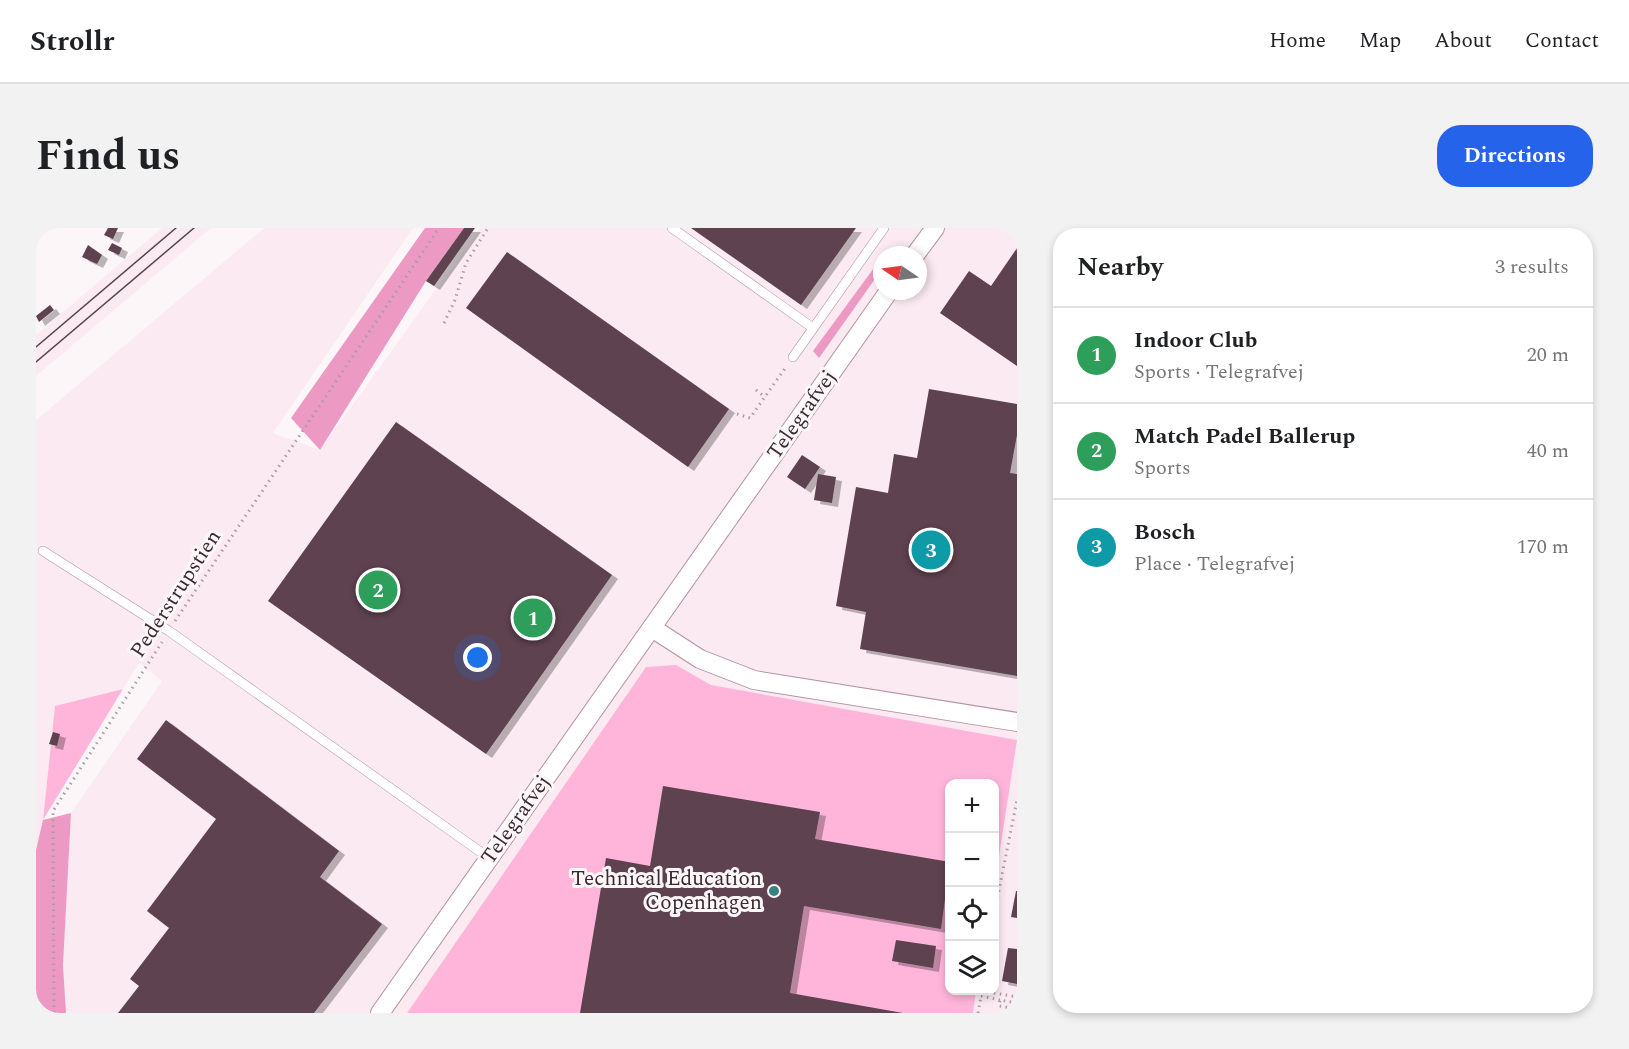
<!DOCTYPE html>
<html lang="en">
<head>
<meta charset="utf-8">
<style>
	body { margin:0; font-family:Spectral,serif; background:#f2f2f2; color:#202124 }
	.controls { position:absolute; right:18px; bottom:18px; display:grid; overflow:hidden; border-radius:12px; box-shadow:0 3px 9px #0003 }
	.controls button { width:54px; height:54px; display:grid; place-items:center; padding:0; border:0; border-bottom:2px solid #e0e0e0; background:#fff; color:#202124; font:30px sans-serif }
	.compass { position:absolute; left:837px; top:18px; width:54px; height:54px; border-radius:50%; background:#fff; box-shadow:0 3px 9px #0003; rotate:283deg }
	.you { position:absolute; left:442px; top:430px; width:21px; height:21px; margin:-15px; border:4px solid #fff; border-radius:50%; background:#1a73e8; box-shadow:0 0 0 9px #1a73e833 }
	.badge { display:grid; place-items:center; width:39px; height:39px; border-radius:50%; background:#2563eb; color:#fff; font-size:20px; font-weight:700 }
	.pin { position:absolute; translate:-50% -50%; border:3px solid #fff; box-shadow:0 2px 6px #0006 }
	.list { margin:0; padding:0; list-style:none }
	h2 { display:flex; justify-content:space-between; align-items:center; height:78px; margin:0; padding:0 24px; font-size:26px }
	h2 small { font-size:20px; font-weight:400; color:#757577 }
	.list li { display:grid; grid-template-columns:39px 1fr auto; gap:18px; align-items:center; box-sizing:border-box; height:96px; padding:0 24px; border-top:2px solid #e0e0e0 }
	.list b { display:block; font-size:22px; white-space:nowrap }
	.list p { margin:0; font-size:20px; white-space:nowrap; color:#757577 }
	.list em { font-size:20px; font-style:normal; color:#757577 }
	.icon { flex:none; width:33px; height:33px; fill:none; stroke:currentColor; stroke-width:2; stroke-linecap:round; stroke-linejoin:round }
	.map { position:relative; flex:none; width:981px; height:785px; overflow:hidden; border-radius:24px }
	header { display:flex; align-items:center; gap:36px; box-sizing:border-box; height:84px; padding:0 30px; background:#fff; border-bottom:2px solid #e0e0e0 }
	header strong { font-size:28px }
	nav { display:flex; gap:33px; margin-inline-start:auto; font-size:21px }
	.intro { display:flex; align-items:center; justify-content:space-between; box-sizing:border-box; height:144px; padding:0 36px }
	h1 { margin:0; font-size:42px }
	.button { padding:15px 27px; border-radius:24px; background:#2563eb; color:#fff; font-size:21px; font-weight:700 }
	main { display:flex; gap:36px; padding:0 36px }
	aside { flex:1; background:#fff; border-radius:24px; box-shadow:0 3px 9px #0003 }
	.map>svg:first-child { display:block }
</style>
</head>
<body>
<header>
<strong>Strollr</strong>
<nav><a>Home</a><a>Map</a><a>About</a><a>Contact</a></nav>
</header>
<div class="intro"><h1>Find us</h1><a class="button">Directions</a></div>
<main>
<div class="map">
<svg width="981" height="785" viewBox="0 0 981 785">
	<defs>
		<filter id="shadow"><feDropShadow dx="6" dy="4" stdDeviation="0" flood-color="#0004"/></filter>
	</defs>
	<rect width="100%" height="100%" fill="#fdf6f9"/>
	<!-- built -->
	<g fill="#fbeaf2" fill-rule="evenodd">
		<path d="M126 0H175L0 148V107Z"/>
		<path d="M228 0H377L237 205 284 222 444 0H981V785H30L27 737 35 585 126 453 103 435 87 461 19 478 7 592 0 622V192ZM846 27H882V63H846ZM914 556H958V762H914Z"/>
	</g>
	<!-- green -->
	<g fill="#ffb5da">
		<path d="M640 437 675 457 981 512 959 654 958 556H914V762L940 763 937 785H371L610 439Z"/>
		<path d="M87 461 7 592 19 478Z"/>
	</g>
	<!-- forest -->
	<g fill="#ec99c4">
		<path d="M389 0H428L390 53 284 222 255 190Z"/>
		<path d="M846 29V41L783 130 777 123Z"/>
		<path d="M35 585 27 737 30 785H0V622L7 592Z"/>
	</g>
	<!-- building -->
	<g fill="#5e4350" filter="url(#shadow)">
		<path d="M72 0H82L77 11 68 7Z"/>
		<path d="M428 0H439L398 58 390 53Z"/>
		<path d="M655 0H820L765 77Z"/>
		<path d="M76 15 86 20 83 27 72 22Z"/>
		<path d="M52 17 66 27 61 36 46 29Z"/>
		<path d="M981 20V138L904 85 933 43 955 58Z"/>
		<path d="M471 24 693 181 652 239 430 80Z"/>
		<path d="M14 77 18 82 3 94 0 88Z"/>
		<path d="M893 161 981 176V207L974 245 981 246V448L824 421 830 384 800 378 820 259 852 265 858 226 881 230Z"/>
		<path d="M360 194 576 347 450 526 232 373Z"/>
		<path d="M766 227 784 239 769 261 751 249Z"/>
		<path d="M782 246 800 249 796 275 778 272Z"/>
		<path d="M130 492 303 623 284 649 346 696 278 785H82L103 758 94 751 133 700 111 683 180 591 101 531Z"/>
		<path d="M17 504 24 506 21 518 13 516Z"/>
		<path d="M627 558 784 584 779 611 914 634 905 701 768 678 754 765 867 785H544L570 630 614 638Z"/>
		<path d="M980 663H981V690L975 689Z"/>
		<path d="M860 712 900 718 897 740 856 733Z"/>
		<path d="M972 720 981 721V756L966 753Z"/>
	</g>
	<g fill="none" stroke-linecap="round" stroke-linejoin="round">
		<!-- service casing -->
		<g stroke="#b293a2" stroke-width="10">
			<g id="service">
				<path d="M636 0 777 100"/>
				<path d="M757 129 848 0"/>
				<path d="M7 323 133 403 453 630"/>
			</g>
		</g>
		<!-- minor casing -->
		<g stroke="#b293a2" stroke-width="20">
			<g id="minor">
				<path d="M879 27 899 0"/>
				<path d="M616 400 664 431 718 452 981 494"/>
				<path d="M344 785 853 63"/>
			</g>
		</g>
		<!-- path -->
		<g stroke="#a89ea3" stroke-width="3" stroke-dasharray="1.5 4.5" stroke-linecap="butt">
			<path d="M408 95 419 72 430 35 452 0"/>
			<path d="M720 162 729 169"/>
			<path d="M701 186 714 190 750 139"/>
			<path d="M139 393 403 0"/>
			<path d="M958 687 981 572"/>
			<path d="M946 763 981 769"/>
			<path d="M945 768 964 772"/>
			<path d="M981 775 964 772 963 778 981 781"/>
			<path d="M18 785 17 583 126 414"/>
			<path d="M942 785 946 763"/>
		</g>
		<!-- service -->
		<use href="#service" stroke="#fff" stroke-width="9"/>
		<!-- minor -->
		<use href="#minor" stroke="#fff" stroke-width="18"/>
		<!-- tram -->
		<g stroke="#52464c" stroke-width="1.5">
			<path d="M0 119 140 0"/>
			<path d="M0 134 158 0"/>
		</g>
	</g>
	<!-- markers -->
	<circle fill="#388183" stroke="#fdf6f9" stroke-width="2" cx="738" cy="663" r="6"/>
	<g text-anchor="middle" dominant-baseline="central" stroke-width="6" stroke-linejoin="round" paint-order="stroke">
		<!-- street labels -->
		<g font-size="21" fill="#372a30" stroke="#fdf6f9">
			<text transform="translate(766 187) rotate(-55)">Telegrafvej</text>
			<text transform="translate(140 366) rotate(-57)">Pederstrupstien</text>
			<text transform="translate(480 592) rotate(-55)">Telegrafvej</text>
		</g>
		<!-- poi labels -->
		<g font-size="21" fill="#372a30" stroke="#fdf6f9" text-anchor="end">
			<text x="726" y="651">Technical Education<tspan x="726" dy="24">Copenhagen</tspan></text>
		</g>
	</g>
</svg>
<div class="controls">
<button>+</button>
<button>−</button>
<button><svg class="icon" aria-label="locate" viewBox="0 0 24 24"><circle cx="12" cy="12" r="6"/><path d="M12 2v4M12 18v4M2 12h4M18 12h4"/></svg></button>
<button><svg class="icon" aria-label="layers" viewBox="0 0 24 24"><path d="M12 4l9 5-9 5-9-5zM3 14l9 5 9-5"/></svg></button>
</div>
<svg class="compass" viewBox="-18 -18 36 36"><path d="M0-13l5 13h-10z" fill="#e53935"/><path d="M0 13l5-13h-10z" fill="#757577"/></svg>
<div class="you"></div>
<div class="pin badge" style="left:497px;top:390px;background:#2e9e5b">1</div>
<div class="pin badge" style="left:342px;top:362px;background:#2e9e5b">2</div>
<div class="pin badge" style="left:895px;top:322px;background:#0f9aa8">3</div>
</div>
<aside>
<h2>Nearby<small>3 results</small></h2>
<ul class="list">
<li><span class="badge" style="background:#2e9e5b">1</span><div><b>Indoor Club</b><p>Sports · Telegrafvej</p></div><em>20 m</em></li>
<li><span class="badge" style="background:#2e9e5b">2</span><div><b>Match Padel Ballerup</b><p>Sports</p></div><em>40 m</em></li>
<li><span class="badge" style="background:#0f9aa8">3</span><div><b>Bosch</b><p>Place · Telegrafvej</p></div><em>170 m</em></li>
</ul>
</aside>
</main>
</body>
</html>
